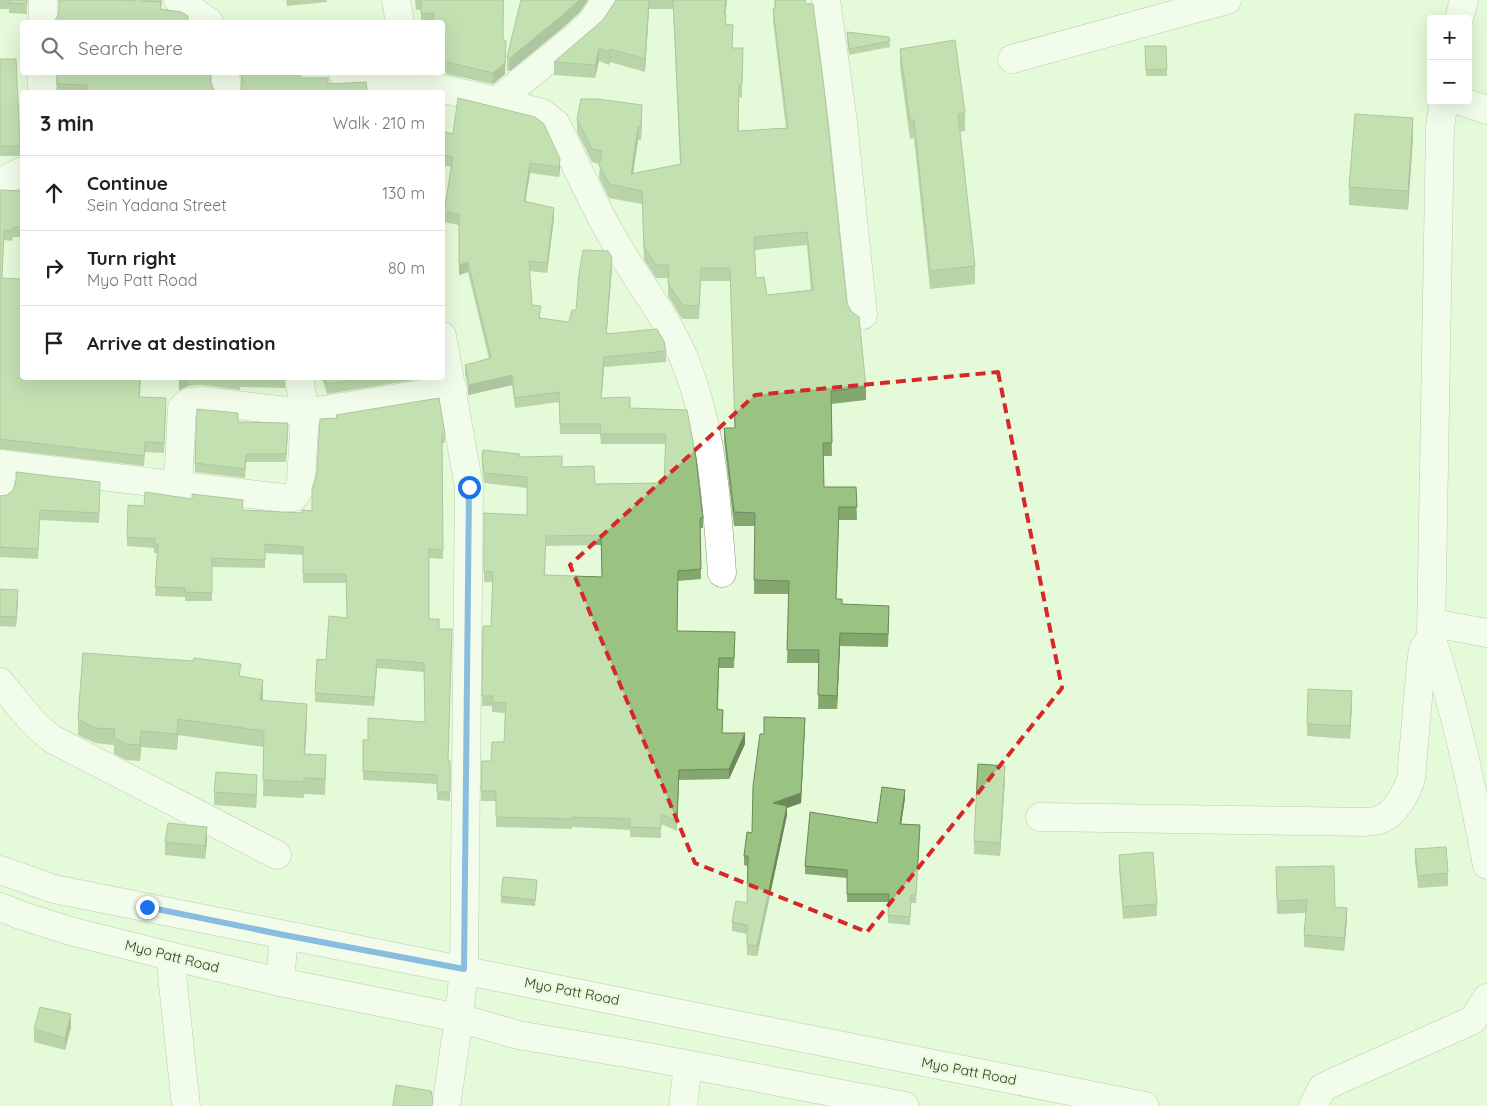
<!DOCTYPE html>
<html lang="en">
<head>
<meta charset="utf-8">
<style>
	body { margin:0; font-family:Quicksand,sans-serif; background:#f6f6f6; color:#202124 }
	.controls { position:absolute; right:15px; top:15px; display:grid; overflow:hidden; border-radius:5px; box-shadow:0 5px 20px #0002 }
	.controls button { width:45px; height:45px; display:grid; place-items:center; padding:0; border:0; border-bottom:1px solid #e0e0e0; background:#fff; color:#202124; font:25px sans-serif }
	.stop { position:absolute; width:15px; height:15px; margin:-11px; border:4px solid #1a73e8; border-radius:50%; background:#fff }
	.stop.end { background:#1a73e8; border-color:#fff; box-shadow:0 1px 5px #0008 }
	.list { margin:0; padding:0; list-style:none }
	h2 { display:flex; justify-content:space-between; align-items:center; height:65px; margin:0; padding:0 20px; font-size:21px }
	h2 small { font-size:16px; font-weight:400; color:#757577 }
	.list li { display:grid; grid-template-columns:32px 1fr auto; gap:15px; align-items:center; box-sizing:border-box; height:75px; padding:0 20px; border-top:1px solid #e0e0e0 }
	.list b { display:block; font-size:19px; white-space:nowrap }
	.list p { margin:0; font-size:16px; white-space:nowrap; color:#757577 }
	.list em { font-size:16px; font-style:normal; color:#757577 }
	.icon { flex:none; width:28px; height:28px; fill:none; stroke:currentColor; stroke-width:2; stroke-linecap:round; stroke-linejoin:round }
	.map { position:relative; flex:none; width:1487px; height:1106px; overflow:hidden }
	.search { position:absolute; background:#fff; box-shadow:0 5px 20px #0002; left:20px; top:20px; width:425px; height:55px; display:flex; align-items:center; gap:12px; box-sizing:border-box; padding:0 18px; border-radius:5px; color:#757577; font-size:19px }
	.panel { position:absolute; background:#fff; box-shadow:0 5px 20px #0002; left:20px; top:90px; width:425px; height:290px; border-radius:5px }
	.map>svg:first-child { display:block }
</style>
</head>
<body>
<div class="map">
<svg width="1487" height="1106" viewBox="0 0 1487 1106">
	<rect width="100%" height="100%" fill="#e5fad9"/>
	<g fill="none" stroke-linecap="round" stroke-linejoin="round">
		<!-- minor casing -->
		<g stroke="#86997b" stroke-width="29">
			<g id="minor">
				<path d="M178 0 209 22"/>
				<path d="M396 0 400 22"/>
				<path d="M826 0 843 122 863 315"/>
				<path d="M1459 19 1464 0"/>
				<path d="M43 22V0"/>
				<path d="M1012 59 1227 0"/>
				<path d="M225 72 227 92"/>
				<path d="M342 72 410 82 497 101 542 113 556 124C575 162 592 203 614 240 637 281 667 316 685 361 712 428 717 502 722 573"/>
				<path d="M42 92V72"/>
				<path d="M497 101 575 38 592 22 606 0"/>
				<path d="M1444 101 1440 126 1431 636C1456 711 1472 788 1487 865"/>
				<path d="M1460 101 1487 110"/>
				<path d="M0 183 22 171"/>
				<path d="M442 336 469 487 464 969 459 1018 446 1106"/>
				<path d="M0 464 283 498 294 497 299 489 301 481 305 413 299 378"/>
				<path d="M178 485 182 408 189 402 203 401 305 413 453 389"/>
				<path d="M0 491 1 464"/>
				<path d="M1432 623 1487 633"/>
				<path d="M0 682C17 702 32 725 54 740L277 855"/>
				<path d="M1040 817 1367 822C1371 821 1376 821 1379 820 1395 815 1406 793 1411 779L1421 664 1423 650 1431 636"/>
				<path d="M170 956 186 1106"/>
				<path d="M683 1106 688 1065"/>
				<path d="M1313 1106 1322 1088 1334 1082 1473 1020 1487 998"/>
			</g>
		</g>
		<!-- major casing -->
		<g stroke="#86997b" stroke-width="29">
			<g id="major">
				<path d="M0 870 54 889 1145 1106"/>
				<path d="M0 907 20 915 70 931 170 956 280 982 459 1018 518 1035 643 1056 905 1106"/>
				<path d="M280 982 284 935"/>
			</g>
		</g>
		<!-- minor -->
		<use href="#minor" stroke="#fff" stroke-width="28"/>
		<!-- major -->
		<use href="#major" stroke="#fff" stroke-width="28"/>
	</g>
	<!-- wall -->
	<g fill="#84a770" fill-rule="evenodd">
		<path d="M0 0H27V14L9 13V9H0Z"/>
		<path d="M140 0H162L161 9 188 22Z"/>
		<path d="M286 0H327V2L287 6Z"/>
		<path d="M415 0H504L503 40 506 52 505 74 493 84 446 74V72H442V22H421V10H416Z"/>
		<path d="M521 0H588L580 12 565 26 510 71H507V57Z"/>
		<path d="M616 0H727L725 14 726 24 733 48H743L742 98 739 97V131L786 128 773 21V8H775L774 0H805L847 303 866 387V400L831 404 832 456H823L824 487H856L857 520H839L836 599 842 604 889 619 888 647 840 646 837 709H818L819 663H787L789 594H754L755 526H734L724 441V428H735L730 281H701L699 319H682L668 296V278H656L644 260 642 204 609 198 599 178 600 164 592 162 577 132V119L642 118 641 140H638L633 174 680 165 673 9H649L645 72 610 62 609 65 599 61 595 78 554 75V62L603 20ZM807 245 811 290 767 295 756 278 755 250Z"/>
		<path d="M847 32 889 37 890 47 849 55 847 38Z"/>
		<path d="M1145 46 1167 69V76H1146Z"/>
		<path d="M900 49 965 113V131L960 132 975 266V284L930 289 914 138 910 139 900 67Z"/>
		<path d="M0 59 20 146V156H0Z"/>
		<path d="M57 72 211 84 215 92H216H57Z"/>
		<path d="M240 72H300V78L328 84 241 89 242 85Z"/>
		<path d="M544 124 560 169 559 177 530 173 525 201 554 218 547 273 529 271 532 305 541 318 569 322 576 310 612 267 606 334 666 351V362L604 367 601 398 630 408 687 410 703 518V528H700L701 579 678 581 677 631 735 642 734 668H719L718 709 723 720 722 733 745 744 729 779 679 780 677 831 661 824V838L630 837V830L572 827V829L496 827V801H481L482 761H491L504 742 505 713 492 712V706H482L483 626H491L493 582H484V513L527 515V488L484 483 482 468V458L520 457 562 467 595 484 664 483 666 444H601L600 434H560L559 402 515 408 512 385 468 395V386L465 375V365L489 359 468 272 459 275V225L444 222V212L451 167 442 165V131L453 134ZM601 545 602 577 545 575 546 546Z"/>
		<path d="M1413 137 1408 210 1349 205V187Z"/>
		<path d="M0 190 22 191V237H13L12 241 4 240 2 278 141 378 140 397 166 408 164 453 145 452 144 466 0 449Z"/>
		<path d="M179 378H285V388L240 387V390L202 385 188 386 179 390Z"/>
		<path d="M322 378H426L327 394Z"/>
		<path d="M336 415 445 434V443H442L443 559 429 558V619L448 761H450V801L437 800V784L363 780V740H368L425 722 424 672 377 668 374 706 315 702V693L326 660 347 618 346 583H303V555L265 553V568L212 567V601H185V597L155 596 157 553H154V548L127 546V537L242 510 302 513 312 511 336 418Z"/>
		<path d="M238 422 288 431 286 462H246L245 478 195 472V463Z"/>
		<path d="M100 492 99 523 40 520 38 559 0 557V496Z"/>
		<path d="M0 589 18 600 16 627 0 626Z"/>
		<path d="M241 676 263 696 262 701 307 720 305 754 326 771 325 795 304 794V798L263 796 264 747 178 735 177 750 141 747 140 761 126 760 114 754V745L95 743 78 735V719Z"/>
		<path d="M1352 704 1350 739 1307 736V724Z"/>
		<path d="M805 728 801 803 787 808V815L757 956 747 955V934L732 931V922L747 903 748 866 744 865V856L752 833 764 734Z"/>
		<path d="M1005 778 1000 856 974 854V841Z"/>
		<path d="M257 788 256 808 214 805V792Z"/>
		<path d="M905 798 901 824 920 825 916 903H911L910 925 888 923V902H847V878L805 874V866L877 823Z"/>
		<path d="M207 840 205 859 165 855V842Z"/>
		<path d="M1415 849 1448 873V886L1418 888 1415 862Z"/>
		<path d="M1119 855 1157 904V916L1123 919 1119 868Z"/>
		<path d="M1276 867 1335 907 1347 920 1344 951 1304 947V935L1306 913 1277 914Z"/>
		<path d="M537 886 535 906 501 903V896Z"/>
		<path d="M71 1027 65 1050 34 1042V1029Z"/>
	</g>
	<!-- shaded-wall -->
	<g fill="#6c885b">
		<path d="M579 0H588L580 12 565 26 510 71V58Z"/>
		<path d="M649 0V9L645 72V59Z"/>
		<path d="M726 0H727L724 27V14Z"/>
		<path d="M506 41 505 74 493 84V73Z"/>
		<path d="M599 48V61L595 78V65Z"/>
		<path d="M610 49V62L609 65V52Z"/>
		<path d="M642 105V118L641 140V127Z"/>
		<path d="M1413 118V137L1408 210V191Z"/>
		<path d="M638 127V140L631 187V174Z"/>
		<path d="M560 159V169L559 177V167Z"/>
		<path d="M530 163V173L524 211V201Z"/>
		<path d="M554 208V218L547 273V263Z"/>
		<path d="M612 257V267L606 344V334Z"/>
		<path d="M468 262V272L459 275V265Z"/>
		<path d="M604 357V367L601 408V398Z"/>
		<path d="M512 375V385L468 395V385Z"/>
		<path d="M185 378H188V386L179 390V380Z"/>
		<path d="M18 590V600L16 627V617Z"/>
		<path d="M840 633V646L837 709V696Z"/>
		<path d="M377 659V668L374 706V697Z"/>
		<path d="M263 680V696L260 716V700Z"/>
		<path d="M1352 691V704L1350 739V726Z"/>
		<path d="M307 704V720L304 770V754Z"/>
		<path d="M805 718 801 803 787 808V815L757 956V946L773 803Z"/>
		<path d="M178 719V735L177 750V734Z"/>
		<path d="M141 731V747L140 761V745Z"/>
		<path d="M745 733V744L729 779V769Z"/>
		<path d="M1005 766V778L1000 856V843Z"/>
		<path d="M257 775V788L256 808V795Z"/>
		<path d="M905 790V798L900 832V824Z"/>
		<path d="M207 827V840L205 859V846Z"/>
		<path d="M1347 908V920L1344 951V938Z"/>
		<path d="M71 1014V1027L65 1050V1038Z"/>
	</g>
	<!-- building -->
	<g fill="#9ac282" stroke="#6c885b" fill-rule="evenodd">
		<path d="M9 0H27V4L9 3Z"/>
		<path d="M59 0H118L161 2 160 9 181 12 188 16V22H54L59 13Z"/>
		<path d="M421 0H503V40L506 41 505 63 493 73 446 62V61H442V22H433L434 13 421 14Z"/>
		<path d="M521 0H579L565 13 510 58 507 57Z"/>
		<path d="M616 0H649L645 59 610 49 609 52 599 48 595 65 554 62 603 20Z"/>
		<path d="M673 0H726L724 14 726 15 725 24 733 25 732 48H743L742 84H739L738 131 788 128 773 8H776L775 0H805L806 4H813L824 87 847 303 851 311 859 317 866 387 831 391 832 443H823L824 487H856L857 507H839L836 599H842V604L889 606 888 634 840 633 837 696 818 695 819 650H787L789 581 754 580 755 513 734 512 724 428H735L730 268H701L699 306 682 305 668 283 669 265H656L644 247 642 191 609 184 599 165 602 151 592 149 577 119 581 99H598L642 105 641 127H638L631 174 681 164ZM807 232 813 290 767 295 764 277 756 278 754 237Z"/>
		<path d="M847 32 889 37 890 41 849 49Z"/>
		<path d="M955 40 965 113 958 114 975 266 930 271 914 120H910L900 49Z"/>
		<path d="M1145 46H1166L1167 69 1146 70Z"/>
		<path d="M0 59H16L20 146H0Z"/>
		<path d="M57 72H210L211 84 215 92H216H87V85L57 84Z"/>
		<path d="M241 72H300V78H328V84L366 82 367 92H238L241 89 243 80Z"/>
		<path d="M458 98 535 117 544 124 560 159 559 167 530 163 524 201 554 208 547 263 529 261 532 305 541 306 539 318 569 322 572 310H576L579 274 583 250 608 251 612 257 606 334 657 329 664 341 666 351 604 357 601 398 630 397V408L687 410 696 458 702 511 703 518H700L701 569 678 571 677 631 735 632 734 658H719L717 709 723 710 722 733H745L729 769 679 770 677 821 661 814V828L630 827V819L572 817V819L496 817V791H481L482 761H491L492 742H504L506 703 492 702 493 696H482L483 626H491L493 572H484V513L527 515V477L484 473 482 458 483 450 520 454 519 457 562 456V467L594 466 595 484 664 483 666 434H601L600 424H560L559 392 515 398 512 375 468 385V376L465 365 491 358 468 262 459 265V214L444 212 453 157 442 155V131L453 134ZM601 535 602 577 544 575 546 536Z"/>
		<path d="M1355 114 1413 118 1408 191 1349 187Z"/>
		<path d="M0 190 22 191V227H13L12 231 4 230 2 278 22 279V378H140L139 397 166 398 164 443 145 442 144 456 0 439Z"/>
		<path d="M179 378H185L179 380Z"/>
		<path d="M221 378H240V380Z"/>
		<path d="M325 378H365L327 384Z"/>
		<path d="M439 398 445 434H442L443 550 429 549V619H439V629H452L448 761H450V792H437V775L363 771V740H368V718L425 722 424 663 377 659 374 697 315 693 317 659 326 660 329 616 347 618 346 574H303V547L265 544V560L212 558V593L185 592V588L155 587 158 544H154L155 539 127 537 128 505 144 506 145 492 192 499V494L243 500 242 510 302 513V510L312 511V489L317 473 320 419 338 418 336 415Z"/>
		<path d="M197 409 238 413V422L288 423 286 454H246L245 469 195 463Z"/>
		<path d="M16 472 100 482 99 513 40 510 38 549 0 547V496L7 495 13 490 16 482Z"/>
		<path d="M0 589 18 590 16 617 0 616Z"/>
		<path d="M83 653 193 661 194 658 241 664 239 676 263 680 260 700 307 704 304 754 326 755 325 779 304 778V782L263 780 264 731 178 719 177 734 141 731 140 745 126 744 114 738 115 729 95 728 78 719Z"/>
		<path d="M1308 689 1352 691 1350 726 1307 724Z"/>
		<path d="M764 717 805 718 801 793 773 803 787 806 757 946 747 945V925L732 922 736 901 747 903 748 856H744L747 832 752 833 753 786 760 734H764Z"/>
		<path d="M978 764 1005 766 1000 843 974 841Z"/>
		<path d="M216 772 257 775 256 795 214 792Z"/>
		<path d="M882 787 905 790 900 824 920 825 916 895H911L910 917 888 915 889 894H847V870L805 866 810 812 877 823Z"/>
		<path d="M168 823 207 827 205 846 165 842Z"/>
		<path d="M1446 847 1448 873 1418 876 1415 849Z"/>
		<path d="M1153 852 1157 904 1123 907 1119 855Z"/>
		<path d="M1334 866 1335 907 1347 908 1344 938 1304 935 1307 900 1277 901 1276 867Z"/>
		<path d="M503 877 537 880 535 900 501 896Z"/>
		<path d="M40 1007 71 1014 65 1038 34 1029Z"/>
		<path d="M396 1085 431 1091 433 1101 432 1106H393Z"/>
	</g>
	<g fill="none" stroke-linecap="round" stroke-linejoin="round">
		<!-- route -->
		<path stroke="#1a73e8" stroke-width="6" d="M147 907 284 935 464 969 469 487"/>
	</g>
	<!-- marked area -->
	<path d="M0 0H1487V1106H0ZM998 372 1062 688 867 932 695 863 570 565 755 395Z" fill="#e5fad9" fill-opacity=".55" fill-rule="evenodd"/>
	<path fill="none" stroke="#d62828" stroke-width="4" stroke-dasharray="10 6" stroke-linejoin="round" d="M998 372 1062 688 867 932 695 863 570 565 755 395Z"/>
	<g text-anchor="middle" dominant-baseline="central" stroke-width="4" stroke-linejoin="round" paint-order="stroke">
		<!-- street labels -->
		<g font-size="14" fill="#2d3529" stroke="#e5fad9">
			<text transform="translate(172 956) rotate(14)">Myo Patt Road</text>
			<text transform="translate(572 991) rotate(11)">Myo Patt Road</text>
			<text transform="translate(969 1071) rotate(11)">Myo Patt Road</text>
		</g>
	</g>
</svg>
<div class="controls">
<button>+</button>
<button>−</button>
</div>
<div class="stop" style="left:469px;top:487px"></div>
<div class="stop end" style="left:147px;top:907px"></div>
<div class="search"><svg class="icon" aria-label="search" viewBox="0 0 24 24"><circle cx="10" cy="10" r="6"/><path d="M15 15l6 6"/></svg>Search here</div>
<section class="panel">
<h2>3 min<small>Walk · 210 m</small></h2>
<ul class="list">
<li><svg class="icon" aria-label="ahead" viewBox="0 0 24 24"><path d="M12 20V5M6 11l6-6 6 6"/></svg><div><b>Continue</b><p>Sein Yadana Street</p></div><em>130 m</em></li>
<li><svg class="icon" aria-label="right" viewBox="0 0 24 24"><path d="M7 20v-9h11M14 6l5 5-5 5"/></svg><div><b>Turn right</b><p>Myo Patt Road</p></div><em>80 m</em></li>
<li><svg class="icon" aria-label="arrive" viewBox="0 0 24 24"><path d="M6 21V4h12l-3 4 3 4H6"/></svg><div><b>Arrive at destination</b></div></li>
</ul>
</section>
</div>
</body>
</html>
